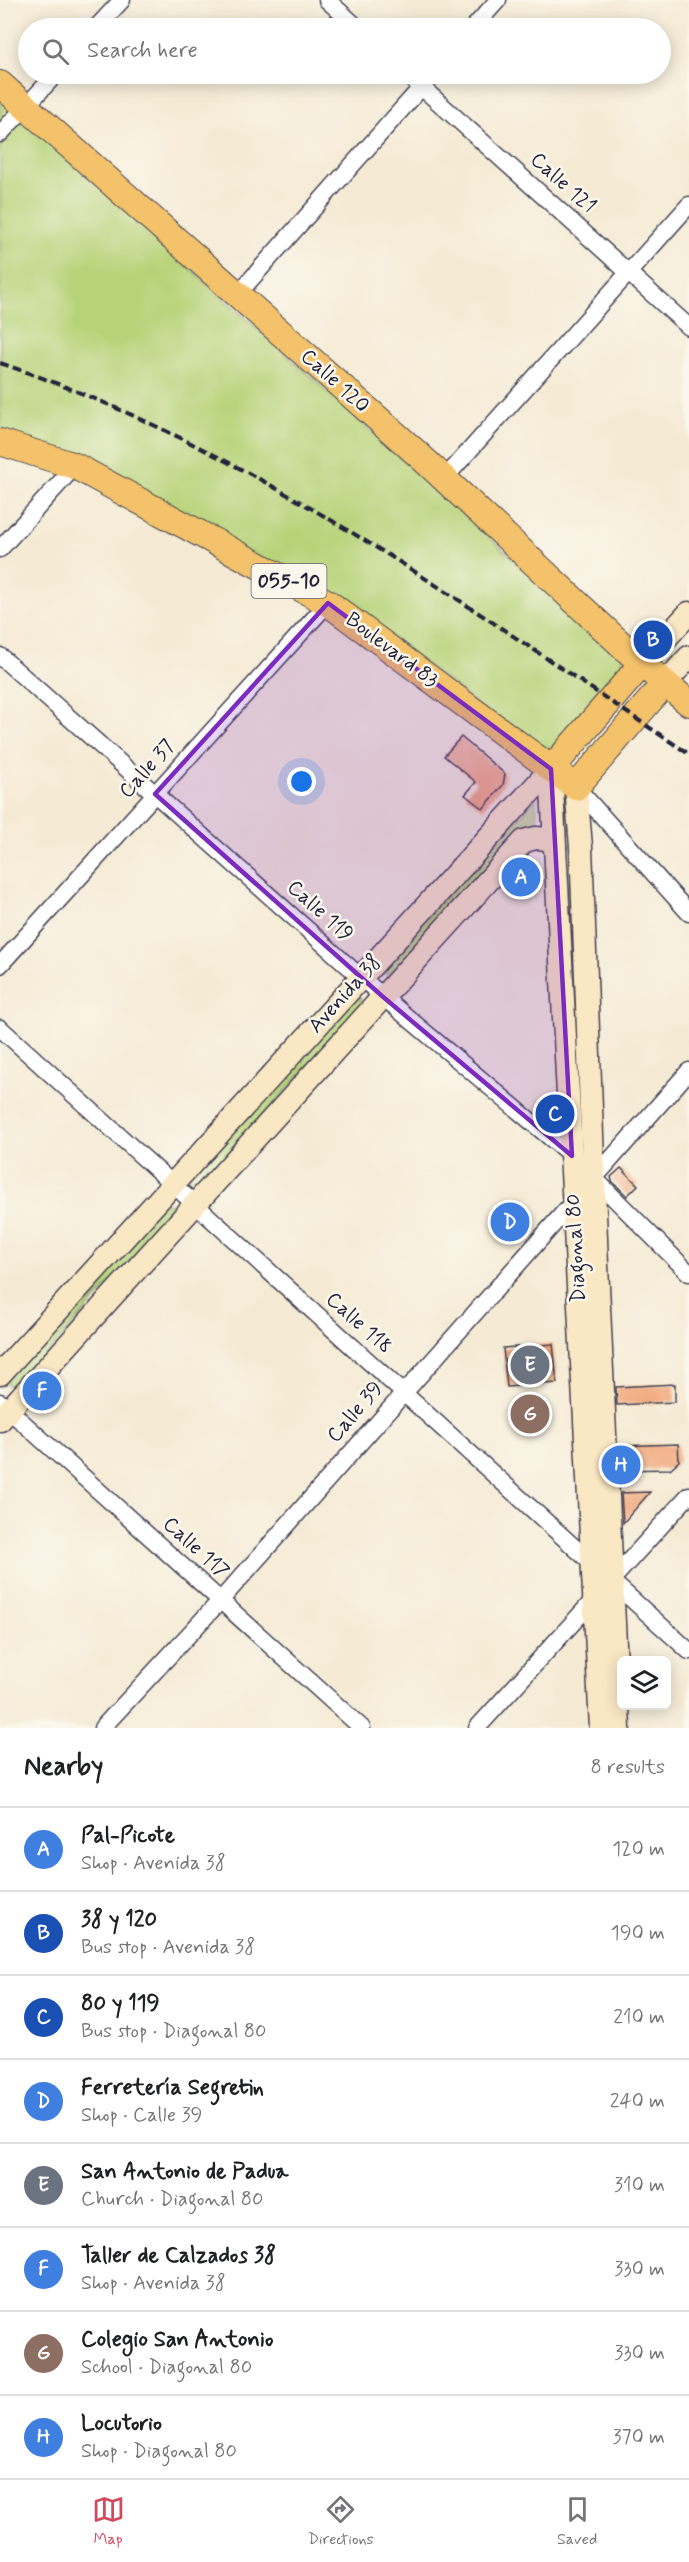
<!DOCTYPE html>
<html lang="en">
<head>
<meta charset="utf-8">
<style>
	body { margin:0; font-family:Mynerve,sans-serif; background:#f2f2f2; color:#202124 }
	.controls { position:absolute; right:18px; bottom:18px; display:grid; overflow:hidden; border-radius:9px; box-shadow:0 3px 15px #0003 }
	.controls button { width:54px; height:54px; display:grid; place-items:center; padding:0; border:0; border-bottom:2px solid #e0e0e0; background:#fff; color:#202124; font:30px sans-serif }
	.you { position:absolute; left:302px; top:782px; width:21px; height:21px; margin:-15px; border:4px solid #fff; border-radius:50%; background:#1a73e8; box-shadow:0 0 0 9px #1a73e833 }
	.badge { display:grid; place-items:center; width:39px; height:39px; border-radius:50%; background:#d1495b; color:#fff; font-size:20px; font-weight:700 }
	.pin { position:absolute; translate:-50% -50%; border:3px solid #fff; box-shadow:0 2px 6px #0006 }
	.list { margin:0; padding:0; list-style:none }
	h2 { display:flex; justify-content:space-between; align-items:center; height:78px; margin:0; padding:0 24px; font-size:26px }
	h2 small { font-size:20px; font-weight:400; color:#757577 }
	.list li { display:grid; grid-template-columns:39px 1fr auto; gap:18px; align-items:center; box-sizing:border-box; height:84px; padding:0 24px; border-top:2px solid #e0e0e0 }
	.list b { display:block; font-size:22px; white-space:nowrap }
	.list p { margin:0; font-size:20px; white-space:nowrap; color:#757577 }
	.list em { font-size:20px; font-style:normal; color:#757577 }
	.icon { flex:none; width:33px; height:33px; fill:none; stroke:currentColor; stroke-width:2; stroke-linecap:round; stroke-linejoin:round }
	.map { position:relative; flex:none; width:689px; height:1728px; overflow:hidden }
	.search { position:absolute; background:#fff; box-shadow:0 3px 15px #0003; left:18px; right:18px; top:18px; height:66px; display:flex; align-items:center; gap:15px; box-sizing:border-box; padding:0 21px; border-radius:33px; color:#757577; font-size:22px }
	.sheet { height:750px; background:#fff }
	nav { display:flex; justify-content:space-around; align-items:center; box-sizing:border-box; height:84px; border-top:2px solid #e0e0e0; background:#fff; font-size:16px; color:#757577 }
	nav a { display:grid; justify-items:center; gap:3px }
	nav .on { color:#d1495b }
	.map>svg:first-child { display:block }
</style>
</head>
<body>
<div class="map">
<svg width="689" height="1728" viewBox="0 0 689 1728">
	<rect width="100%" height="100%" fill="#fbf7ec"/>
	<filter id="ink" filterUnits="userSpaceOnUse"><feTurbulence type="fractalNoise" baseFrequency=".0167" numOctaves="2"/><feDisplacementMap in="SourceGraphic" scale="12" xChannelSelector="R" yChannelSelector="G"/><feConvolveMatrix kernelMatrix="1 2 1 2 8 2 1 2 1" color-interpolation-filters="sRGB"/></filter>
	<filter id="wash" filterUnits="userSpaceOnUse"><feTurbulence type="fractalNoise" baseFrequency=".008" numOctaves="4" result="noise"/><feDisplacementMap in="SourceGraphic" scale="24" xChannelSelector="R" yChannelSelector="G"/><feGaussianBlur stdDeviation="1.35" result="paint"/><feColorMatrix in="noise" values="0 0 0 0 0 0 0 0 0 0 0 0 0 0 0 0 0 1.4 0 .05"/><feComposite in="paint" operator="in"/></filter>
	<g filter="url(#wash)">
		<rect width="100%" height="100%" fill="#f5ebd5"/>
		<!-- green -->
		<g fill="#b7d379" stroke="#6c7a5a" stroke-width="1.5">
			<path d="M0 97 623 657 625 670 563 746 535 749 331 592 0 433Z"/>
			<path d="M536 799 537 820 394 973 384 974 382 963Z"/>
			<path d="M351 997H360L363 1006 202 1183 190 1184 189 1173Z"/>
			<path d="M161 1203 172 1204 173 1214 19 1385H7L6 1374Z"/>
		</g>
		<g id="blocks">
			<!-- building -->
			<g fill="#f1aa7f">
				<path d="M461 737 505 774 503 785 483 809 465 795 476 782 444 756Z"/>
				<path d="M621 1168 638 1185 627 1196 612 1181 611 1177Z"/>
				<path d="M509 1207 525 1223 512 1237 495 1221Z"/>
				<path d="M553 1344 557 1383 507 1387 503 1348Z"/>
				<path d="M675 1384V1402L617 1405 616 1387Z"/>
				<path d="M678 1444 679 1461 670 1469 620 1470 619 1446Z"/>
				<path d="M650 1492 623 1523 621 1493Z"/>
			</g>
		</g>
	</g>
	<g filter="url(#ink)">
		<use href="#blocks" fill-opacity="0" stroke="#424052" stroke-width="1.5"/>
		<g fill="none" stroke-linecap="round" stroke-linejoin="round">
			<!-- minor casing -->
			<g stroke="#424052" stroke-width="19">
				<g id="minor">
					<path d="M327 0 358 28"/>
					<path d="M96 28 122 0"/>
					<path d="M473 28 498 0"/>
					<path d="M407 74 689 327"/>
					<path d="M0 134 56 74"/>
					<path d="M237 295 433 74"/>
					<path d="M444 479 689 205"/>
					<path d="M0 549 75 466"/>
					<path d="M0 656 382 996 572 1156 689 1273"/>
					<path d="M576 787 689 913"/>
					<path d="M0 965 328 603"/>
					<path d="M0 1028 689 1651"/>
					<path d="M0 1402 362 1728"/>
					<path d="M102 1728 220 1601 689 1071"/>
					<path d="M477 1728 689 1495"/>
				</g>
			</g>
			<!-- secondary casing -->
			<g stroke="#424052" stroke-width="25">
				<g id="secondary">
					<path d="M642 664 689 613"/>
					<path d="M665 683 689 657"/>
					<path d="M551 769 601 1728"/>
					<path d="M576 787 581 847 597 1265 619 1728"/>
					<path d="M0 1374 551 769"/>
					<path d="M0 1420 524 841 536 838 549 839 555 848"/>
				</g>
			</g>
			<!-- primary casing -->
			<g stroke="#424052" stroke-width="28">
				<g id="primary">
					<path d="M0 84 421 457 642 664 689 703"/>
					<path d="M0 442 75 466 328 603 576 787 665 683"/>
					<path d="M551 769 642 664"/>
				</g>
			</g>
			<!-- minor -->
			<use href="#minor" stroke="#fff" stroke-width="16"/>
			<!-- secondary -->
			<use href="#secondary" stroke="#fae7c3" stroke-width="22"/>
			<!-- primary -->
			<use href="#primary" stroke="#f3c26a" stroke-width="26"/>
			<!-- rail -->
			<path stroke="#22223b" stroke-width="4" stroke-dasharray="9 4.5" stroke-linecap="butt" d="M0 363C253 448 469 608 689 754"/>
		</g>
	</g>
	<!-- marked area -->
	<path fill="#7b2cbf" fill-opacity="0.2" stroke="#7b2cbf" stroke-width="4.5" stroke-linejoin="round" d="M328 603 551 769 572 1156 382 996 155 794Z"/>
	<g text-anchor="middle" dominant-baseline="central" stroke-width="5" stroke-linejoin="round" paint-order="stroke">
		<!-- shield labels -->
		<rect fill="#fbf7ec" stroke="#636270" stroke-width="1.5" x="251.5" y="564" width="75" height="34" rx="4.5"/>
		<g font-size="20" font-weight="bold" fill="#22223b">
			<text x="289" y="581">055-10</text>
		</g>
		<!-- street labels -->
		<g font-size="21" fill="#22223b" stroke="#fbf7ec">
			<text transform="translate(563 183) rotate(42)">Calle 121</text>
			<text transform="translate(335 381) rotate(42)">Calle 120</text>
			<text transform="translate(392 650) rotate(37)">Boulevard 83</text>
			<text transform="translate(147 769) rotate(-48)">Calle 37</text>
			<text transform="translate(320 911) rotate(42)">Calle 119</text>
			<text transform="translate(345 994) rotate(-48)">Avenida 38</text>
			<text transform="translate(576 1248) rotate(-93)">Diagonal 80</text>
			<text transform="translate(359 1323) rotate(42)">Calle 118</text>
			<text transform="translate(355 1412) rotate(-49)">Calle 39</text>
			<text transform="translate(196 1548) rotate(42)">Calle 117</text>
		</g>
	</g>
</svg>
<div class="controls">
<button><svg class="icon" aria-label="layers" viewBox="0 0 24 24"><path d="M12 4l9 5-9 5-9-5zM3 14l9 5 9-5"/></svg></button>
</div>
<div class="you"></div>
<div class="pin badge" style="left:521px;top:877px;background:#3f7fe0">A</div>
<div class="pin badge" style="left:653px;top:640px;background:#1a4fb4">B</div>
<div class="pin badge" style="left:555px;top:1114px;background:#1a4fb4">C</div>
<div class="pin badge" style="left:510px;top:1222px;background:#3f7fe0">D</div>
<div class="pin badge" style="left:530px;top:1365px;background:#6b7280">E</div>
<div class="pin badge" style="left:42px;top:1391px;background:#3f7fe0">F</div>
<div class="pin badge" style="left:530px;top:1414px;background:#8d6e63">G</div>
<div class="pin badge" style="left:621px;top:1465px;background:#3f7fe0">H</div>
<div class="search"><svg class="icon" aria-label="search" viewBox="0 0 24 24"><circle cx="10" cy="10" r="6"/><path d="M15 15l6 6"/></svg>Search here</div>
</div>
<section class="sheet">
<h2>Nearby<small>8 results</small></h2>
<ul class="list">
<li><span class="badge" style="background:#3f7fe0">A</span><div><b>Pal-Picote</b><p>Shop · Avenida 38</p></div><em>120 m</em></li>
<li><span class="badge" style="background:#1a4fb4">B</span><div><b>38 y 120</b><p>Bus stop · Avenida 38</p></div><em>190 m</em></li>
<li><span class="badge" style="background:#1a4fb4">C</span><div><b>80 y 119</b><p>Bus stop · Diagonal 80</p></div><em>210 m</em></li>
<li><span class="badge" style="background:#3f7fe0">D</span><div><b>Ferretería Segretin</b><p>Shop · Calle 39</p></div><em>240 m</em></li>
<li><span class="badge" style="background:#6b7280">E</span><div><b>San Antonio de Padua</b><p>Church · Diagonal 80</p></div><em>310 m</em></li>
<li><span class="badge" style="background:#3f7fe0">F</span><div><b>Taller de Calzados 38</b><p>Shop · Avenida 38</p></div><em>330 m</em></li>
<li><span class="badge" style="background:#8d6e63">G</span><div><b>Colegio San Antonio</b><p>School · Diagonal 80</p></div><em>330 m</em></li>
<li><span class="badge" style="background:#3f7fe0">H</span><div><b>Locutorio</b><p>Shop · Diagonal 80</p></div><em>370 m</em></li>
</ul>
</section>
<nav>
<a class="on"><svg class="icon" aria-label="map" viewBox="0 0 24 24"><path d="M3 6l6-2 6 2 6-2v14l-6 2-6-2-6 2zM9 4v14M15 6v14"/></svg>Map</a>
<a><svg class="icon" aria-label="directions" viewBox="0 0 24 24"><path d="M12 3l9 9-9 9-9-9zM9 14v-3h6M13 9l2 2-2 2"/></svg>Directions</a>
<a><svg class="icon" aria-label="saved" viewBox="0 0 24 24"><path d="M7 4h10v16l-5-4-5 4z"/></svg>Saved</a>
</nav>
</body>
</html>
